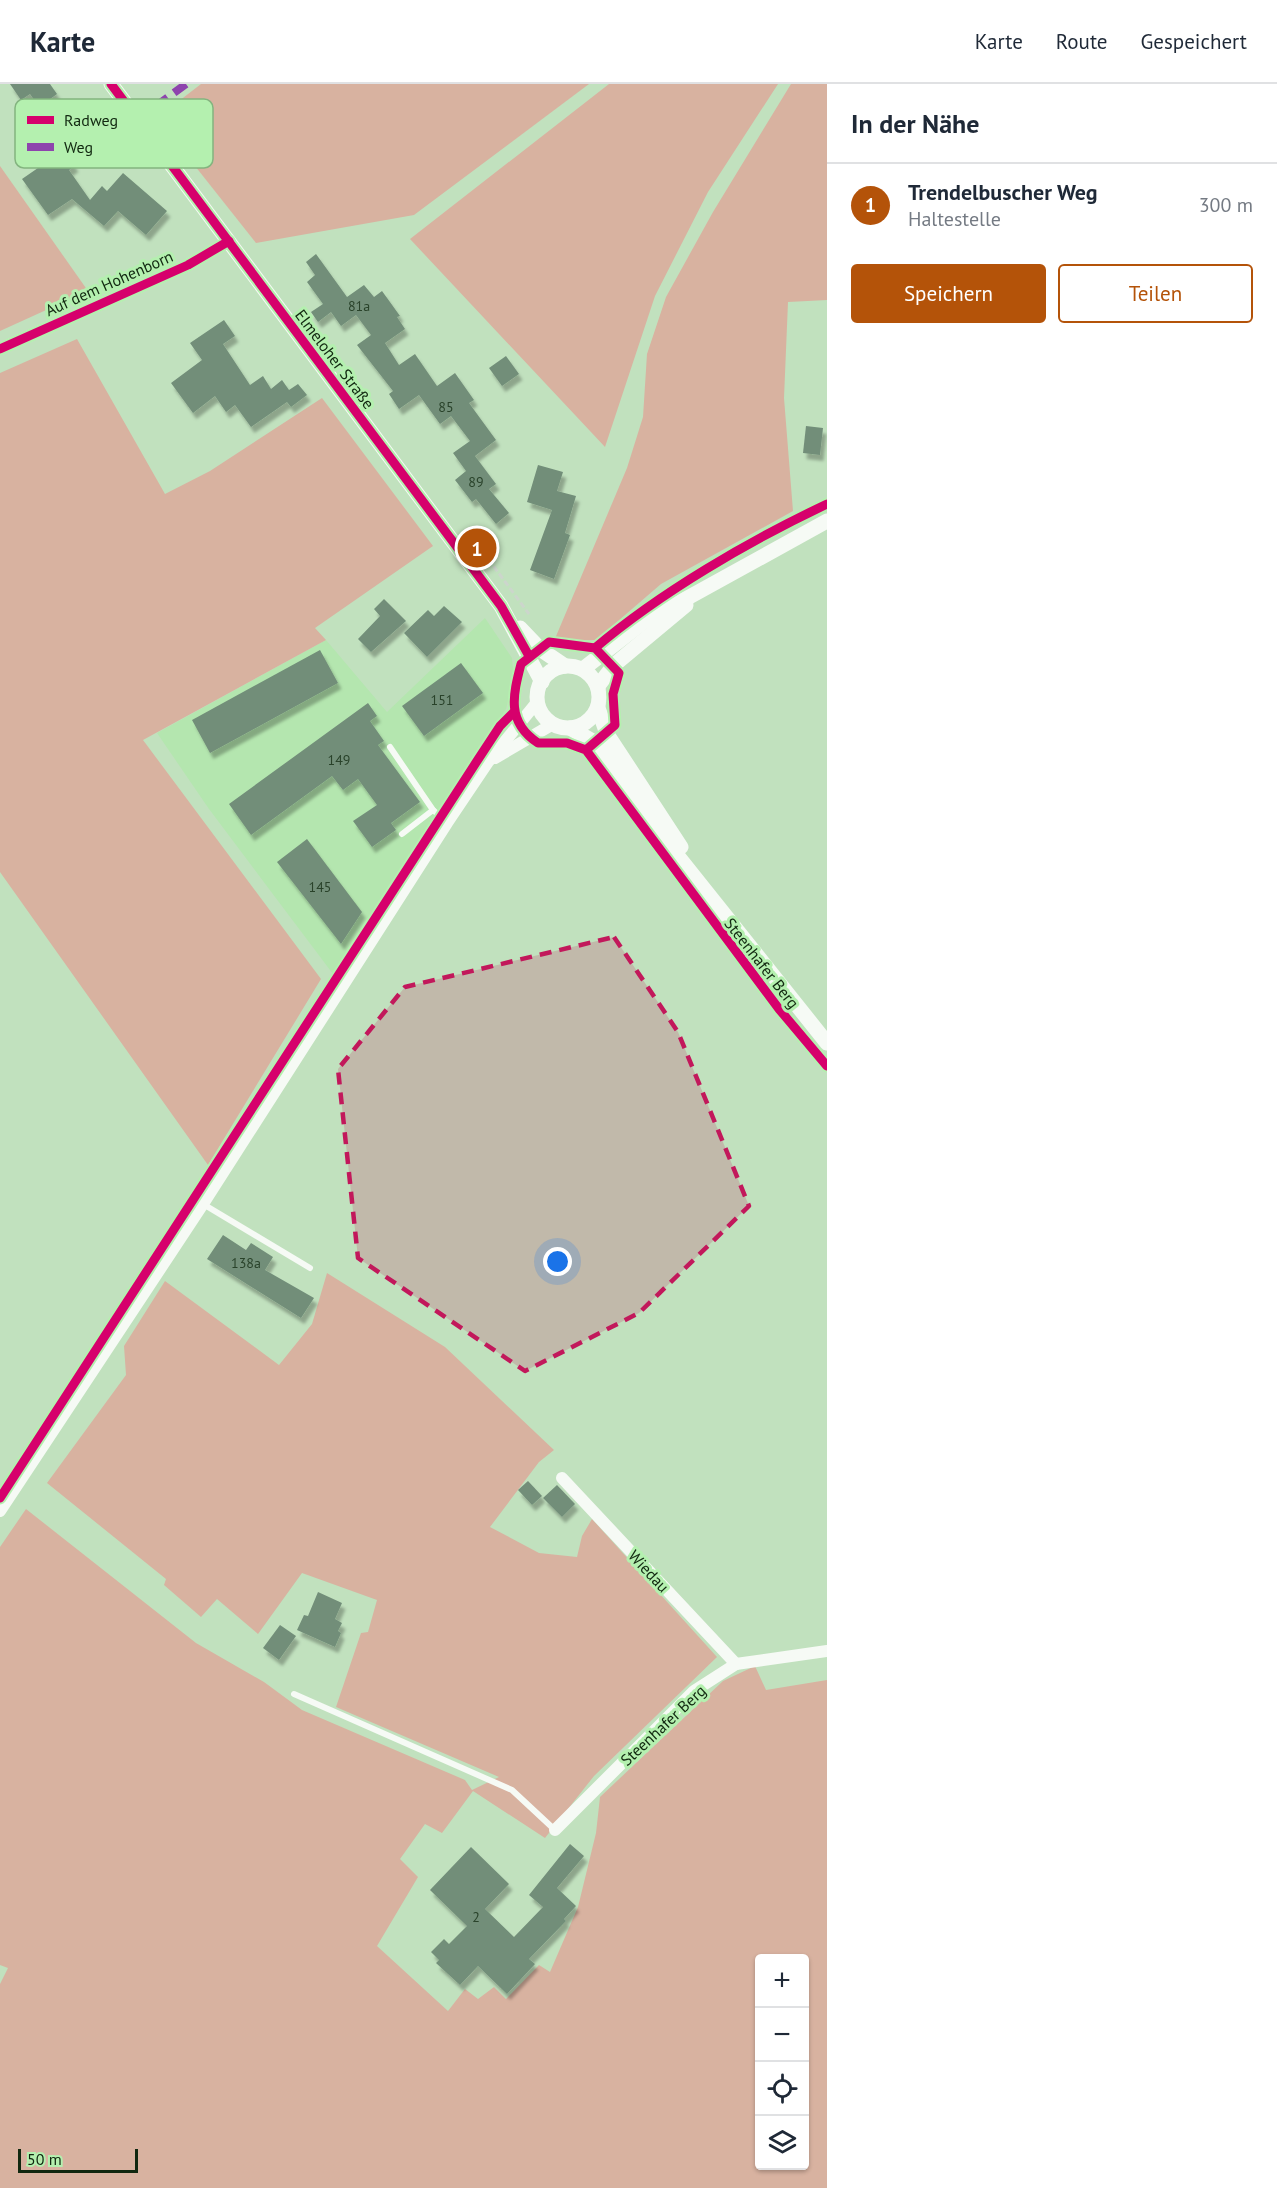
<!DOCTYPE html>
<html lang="de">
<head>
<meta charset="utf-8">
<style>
	body { margin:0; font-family:"PT Sans",sans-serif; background:#f2f2f3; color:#1f2937 }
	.controls { position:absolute; right:18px; bottom:18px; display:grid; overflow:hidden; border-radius:6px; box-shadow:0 2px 4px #0004 }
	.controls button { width:54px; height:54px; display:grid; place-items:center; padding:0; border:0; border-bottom:2px solid #e0e1e3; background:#fff; color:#1f2937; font:30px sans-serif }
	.scale { position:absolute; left:18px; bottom:15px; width:120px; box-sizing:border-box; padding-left:6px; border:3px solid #112810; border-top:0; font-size:16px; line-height:21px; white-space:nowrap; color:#112810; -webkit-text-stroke:4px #b4f0af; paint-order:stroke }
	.you { position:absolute; left:558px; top:1178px; width:21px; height:21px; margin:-15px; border:4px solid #fff; border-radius:50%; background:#1a73e8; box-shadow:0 0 0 9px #1a73e833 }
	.badge { display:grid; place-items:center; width:39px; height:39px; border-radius:50%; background:#b45309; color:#fff; font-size:20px; font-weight:700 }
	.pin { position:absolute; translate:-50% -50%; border:3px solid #fff; box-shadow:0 2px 6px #0006 }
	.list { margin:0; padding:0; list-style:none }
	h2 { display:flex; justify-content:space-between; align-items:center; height:78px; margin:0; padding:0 24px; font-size:26px }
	h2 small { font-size:20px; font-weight:400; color:#747a83 }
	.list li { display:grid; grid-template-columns:39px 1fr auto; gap:18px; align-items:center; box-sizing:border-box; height:84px; padding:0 24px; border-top:2px solid #e0e1e3 }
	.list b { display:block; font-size:22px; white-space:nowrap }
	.list p { margin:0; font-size:20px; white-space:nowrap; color:#747a83 }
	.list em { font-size:20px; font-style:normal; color:#747a83 }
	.actions { display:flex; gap:12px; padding:18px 24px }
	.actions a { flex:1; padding:14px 0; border:2px solid #b45309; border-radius:6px; text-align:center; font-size:21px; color:#b45309 }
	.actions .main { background:#b45309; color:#fff }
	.icon { flex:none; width:33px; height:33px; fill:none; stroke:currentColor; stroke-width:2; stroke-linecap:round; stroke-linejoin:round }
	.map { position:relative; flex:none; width:827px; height:2104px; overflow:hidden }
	header { display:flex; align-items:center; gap:36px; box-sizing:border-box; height:84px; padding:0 30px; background:#fff; border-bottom:2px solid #e0e1e3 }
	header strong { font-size:28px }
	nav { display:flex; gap:33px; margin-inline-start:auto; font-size:21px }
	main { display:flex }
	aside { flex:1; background:#fff }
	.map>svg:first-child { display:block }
</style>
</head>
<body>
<header>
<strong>Karte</strong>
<nav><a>Karte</a><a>Route</a><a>Gespeichert</a></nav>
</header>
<main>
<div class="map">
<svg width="827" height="2104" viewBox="0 0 827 2104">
	<defs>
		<filter id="shadow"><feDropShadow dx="3.5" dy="6" stdDeviation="1.5" flood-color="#0004"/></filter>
	</defs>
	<rect width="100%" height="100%" fill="#c1e1be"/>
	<!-- built -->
	<path fill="#b4e6af" d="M485 534 512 574 514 594 506 625 333 890 209 725 157 649 326 556 387 628Z"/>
	<!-- green -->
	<g fill="#d8b2a0" fill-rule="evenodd">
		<path d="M201 0H589L414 131 256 159 157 34Z"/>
		<path d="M609 0H778L708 108 655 212 605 363 410 155Z"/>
		<path d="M791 0H827V216L788 218 784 314 793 427 661 500 596 556 554 557 627 384 643 333 647 270 666 213 713 128Z"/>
		<path d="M0 82 88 207 0 247Z"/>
		<path d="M77 255 165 410 210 387 322 314 433 462 315 544 326 556 143 656 321 895 208 1081 0 788V289Z"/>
		<path d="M327 1189 445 1263 554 1366 539 1378 490 1443 539 1469 577 1473 582 1452 592 1435 717 1573 594 1692 545 1754 473 1707 442 1749 425 1740 400 1775 418 1793 377 1862 448 1927 465 1905 478 1915 494 1903 506 1915 539 1881 550 1888 578 1823 596 1749 600 1713 723 1597 755 1582 766 1606 827 1596V2104H0V1900L8 1884 0 1881V1463L26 1425 196 1559 264 1598 302 1626 465 1696 472 1706 499 1693 336 1623 361 1549 368 1548 377 1516 302 1489 258 1550 217 1515 201 1533 164 1501 166 1495 47 1399 126 1291 124 1262 165 1197 279 1281 312 1240ZM760 1874H804V2082H760Z"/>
	</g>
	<!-- building -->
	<g fill="#728e79" filter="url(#shadow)">
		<path d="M10 0H50L57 10 39 23 30 10 21 16Z"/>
		<path d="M64 66 75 82 69 86 90 116 102 102 107 107 123 89 167 127 146 151 118 127 104 142 72 115 48 131 22 95Z"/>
		<path d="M316 170 347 213 364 201 374 213 382 207 400 232 397 233 405 245 385 259 399 281 415 270 437 302 455 289 474 316 469 319 496 356 475 372 496 400 489 405 509 429 496 440 476 415 472 418 455 396 466 387 453 369 470 357 451 332 440 340 419 311 399 325 389 310 393 307 357 261 371 251 356 231 341 242 331 228 318 238 311 228 323 220 307 198 315 191 306 178Z"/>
		<path d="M224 236 235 252 223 260 250 301 263 292 271 305 282 296 289 306 298 300 307 311 291 323 287 318 251 343 235 321 226 328 215 312 193 329 171 299 202 276 190 259Z"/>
		<path d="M506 272 519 290 502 302 489 284Z"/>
		<path d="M806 342 823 344 820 371 803 369Z"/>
		<path d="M538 381 563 388 557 407 576 412 565 449 570 451 554 495 530 486 552 426 527 418Z"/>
		<path d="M384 515 406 537 371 568 358 555 380 532 374 525Z"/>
		<path d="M444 522 462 538 427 573 404 549 428 526 434 532Z"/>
		<path d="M320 566 338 599 210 669 192 636Z"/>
		<path d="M461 579 483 609 424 652 402 622Z"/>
		<path d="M368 619 377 632 370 637 384 657 378 661 420 718 391 739 396 746 372 763 353 737 377 721 358 695 343 706 332 692 251 751 229 720Z"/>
		<path d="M307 755 362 828 341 860 277 778Z"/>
		<path d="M223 1151 246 1166 251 1159 273 1173 265 1186 314 1214 301 1234 207 1175Z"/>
		<path d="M528 1397 542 1412 532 1421 518 1406Z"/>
		<path d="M557 1401 575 1420 562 1433 543 1414Z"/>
		<path d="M318 1508 342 1519 335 1535 342 1539 338 1547 341 1549 335 1563 297 1546 304 1531 308 1532Z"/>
		<path d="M280 1541 296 1552 279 1576 263 1564Z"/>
		<path d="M570 1760 584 1772 557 1804 576 1822 564 1835 566 1837 529 1875 535 1880 507 1910 478 1882 460 1901 436 1879 439 1876 431 1868 444 1855 449 1860 467 1842 430 1806 471 1763 509 1800 485 1825 514 1853 543 1823 529 1811Z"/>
	</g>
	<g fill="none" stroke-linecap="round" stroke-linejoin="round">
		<!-- path -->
		<path stroke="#ccd6cc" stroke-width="3" stroke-dasharray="6 3" stroke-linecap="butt" d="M483 468 529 530"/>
		<!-- service -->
		<g stroke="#f6faf5" stroke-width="6">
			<path d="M390 663 433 726"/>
			<path d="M402 750 433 726 447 738"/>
			<path d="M203 1120 310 1184"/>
			<path d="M294 1610 512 1706 555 1746"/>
		</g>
		<!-- minor -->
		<g stroke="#f6faf5" stroke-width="12">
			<path d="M0 265 188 181 229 157"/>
			<path d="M495 674 553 640"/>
			<path d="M562 1394 736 1580"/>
			<path d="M0 1427 203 1120 447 739 488 678 538 617"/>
			<path d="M555 1746 694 1607 736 1580 827 1567"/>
		</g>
		<!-- tertiary -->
		<g stroke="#f6faf5" stroke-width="15">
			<path d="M111 0 501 522 542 598"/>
			<path d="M520 544 540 565 565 582"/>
			<circle cx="568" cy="613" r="31"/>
			<path d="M583 585 642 539 827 437"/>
			<path d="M598 602 614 581 686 521"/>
			<path d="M598 624 607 650 681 763"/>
			<path d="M570 644 596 659 653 741 827 959"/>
		</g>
		<!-- quiet -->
		<path stroke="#8e44ad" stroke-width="8" stroke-dasharray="15 8" stroke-linecap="butt" d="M137 36 186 0"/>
		<!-- cycleway casing -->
		<g stroke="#b4f0af" stroke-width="13">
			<g id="cycleway">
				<path d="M111 0 501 522 529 572"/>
				<path d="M0 265 188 181 229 157"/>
				<path d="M595 564C661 508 749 457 827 420"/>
				<path d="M586 666 615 641 613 610 619 589 595 564 549 558 521 580C513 611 506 638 538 659H567L586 666 779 925 827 982"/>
				<path d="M0 1414 477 677 500 642 513 629"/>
			</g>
		</g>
		<!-- cycleway -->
		<use href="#cycleway" stroke="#d6006c" stroke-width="9"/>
	</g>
	<!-- marked area -->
	<path fill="#c2185b" fill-opacity="0.2" stroke="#c2185b" stroke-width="4.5" stroke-dasharray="12 8" stroke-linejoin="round" d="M614 853 678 948 749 1122 639 1229 525 1287 358 1174 338 985 405 903Z"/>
	<g text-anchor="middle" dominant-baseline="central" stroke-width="6" stroke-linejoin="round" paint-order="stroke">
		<!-- number labels -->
		<g font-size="14" fill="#29422a">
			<text x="359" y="222">81a</text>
			<text x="446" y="323">85</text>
			<text x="476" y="398">89</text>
			<text x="442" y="616">151</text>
			<text x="339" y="676">149</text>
			<text x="320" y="803">145</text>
			<text x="246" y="1179">138a</text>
			<text x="476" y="1833">2</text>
		</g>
		<!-- street labels -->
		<g font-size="16" fill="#112810" stroke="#b4f0af">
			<text transform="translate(109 199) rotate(-24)">Auf dem Hohenborn</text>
			<text transform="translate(335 275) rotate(53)">Elmeloher Straße</text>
			<text transform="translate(762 879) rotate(52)">Steenhafer Berg</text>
			<text transform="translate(649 1487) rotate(47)">Wiedau</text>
			<text transform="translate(663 1641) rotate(-43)">Steenhafer Berg</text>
		</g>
	</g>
	<!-- legend -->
	<rect x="15" y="15" width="198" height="69" rx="9" fill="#b4f0af" stroke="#83b47f" stroke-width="1.5"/>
	<rect x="27" y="32" width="27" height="8" fill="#d6006c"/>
	<rect x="27" y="59" width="27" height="8" fill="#8e44ad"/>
	<g font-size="16" fill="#112810">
		<text x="64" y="42">Radweg</text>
		<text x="64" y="69">Weg</text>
	</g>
</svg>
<div class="controls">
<button>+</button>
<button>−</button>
<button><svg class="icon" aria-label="locate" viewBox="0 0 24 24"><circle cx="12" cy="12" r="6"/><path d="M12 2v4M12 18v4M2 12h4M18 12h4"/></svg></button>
<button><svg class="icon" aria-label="layers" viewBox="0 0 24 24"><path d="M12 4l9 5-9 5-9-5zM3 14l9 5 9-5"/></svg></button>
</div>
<div class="scale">50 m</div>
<div class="you"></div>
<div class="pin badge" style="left:477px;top:464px">1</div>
</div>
<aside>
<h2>In der Nähe<small></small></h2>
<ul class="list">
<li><span class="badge">1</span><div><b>Trendelbuscher Weg</b><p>Haltestelle</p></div><em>300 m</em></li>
</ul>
<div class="actions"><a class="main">Speichern</a><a>Teilen</a></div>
</aside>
</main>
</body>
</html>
